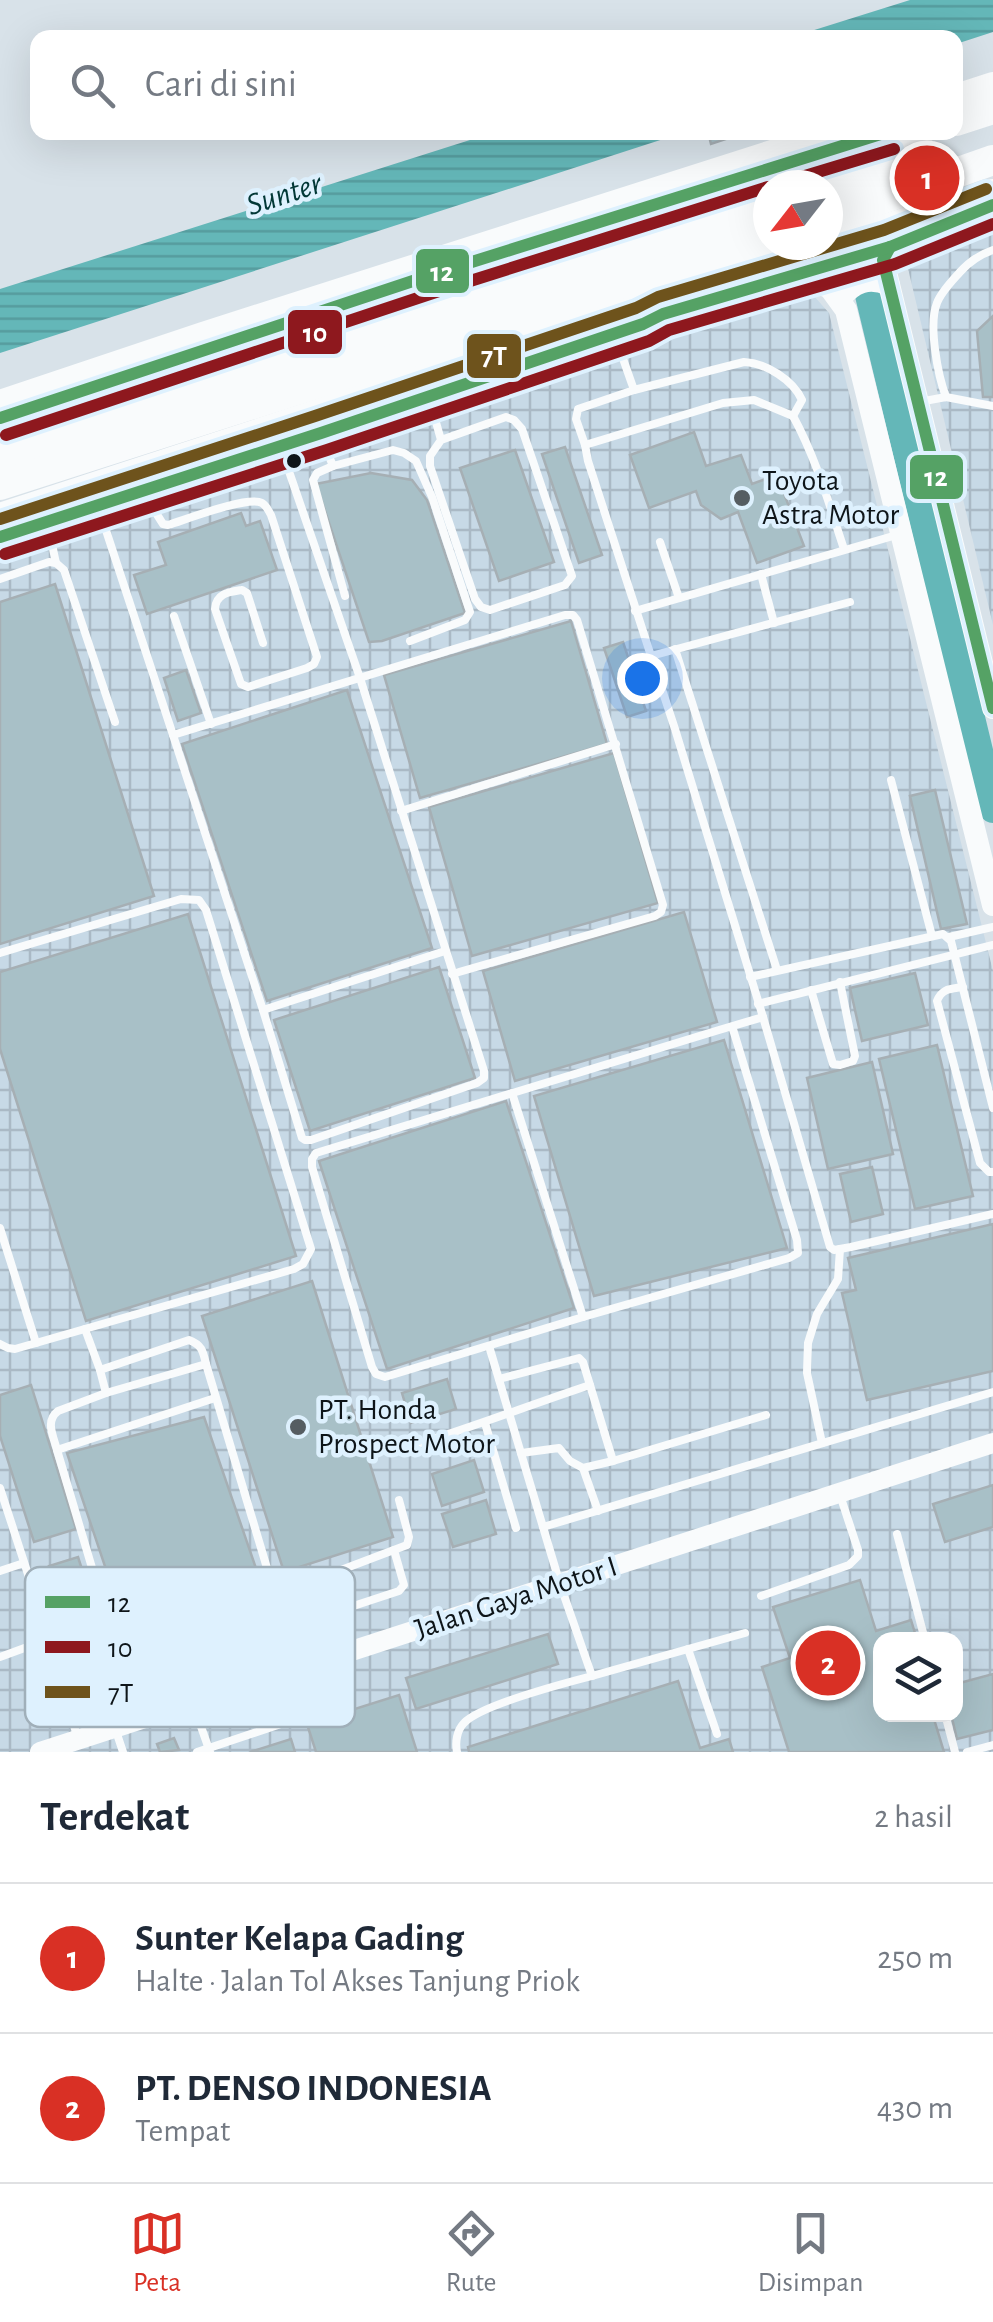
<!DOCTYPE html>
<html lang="id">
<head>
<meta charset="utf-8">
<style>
	body { margin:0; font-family:"Alegreya Sans",sans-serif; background:#f2f2f3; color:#1f2937 }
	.controls { position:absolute; right:30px; bottom:30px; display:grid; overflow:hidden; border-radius:20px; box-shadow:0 10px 40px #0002 }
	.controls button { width:90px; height:90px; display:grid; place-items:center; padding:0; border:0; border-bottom:2px solid #e0e1e3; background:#fff; color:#1f2937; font:50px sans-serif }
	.compass { position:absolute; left:753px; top:170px; width:90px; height:90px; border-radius:50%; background:#fff; box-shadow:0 10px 40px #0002; rotate:239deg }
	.you { position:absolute; left:642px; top:678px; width:35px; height:35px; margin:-25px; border:8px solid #fff; border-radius:50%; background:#1a73e8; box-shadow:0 0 0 15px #1a73e833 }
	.badge { display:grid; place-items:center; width:65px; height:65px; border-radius:50%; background:#d93025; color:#fff; font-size:32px; font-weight:700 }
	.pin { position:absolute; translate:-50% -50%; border:5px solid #fff; box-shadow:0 2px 10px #0006 }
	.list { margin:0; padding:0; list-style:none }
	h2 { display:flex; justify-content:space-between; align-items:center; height:130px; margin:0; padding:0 40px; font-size:42px }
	h2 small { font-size:32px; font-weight:400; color:#747a83 }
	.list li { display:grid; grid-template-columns:65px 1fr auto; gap:30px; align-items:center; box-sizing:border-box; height:150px; padding:0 40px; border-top:2px solid #e0e1e3 }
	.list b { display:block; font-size:38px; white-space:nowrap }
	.list p { margin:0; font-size:32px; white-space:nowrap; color:#747a83 }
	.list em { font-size:32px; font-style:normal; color:#747a83 }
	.icon { flex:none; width:55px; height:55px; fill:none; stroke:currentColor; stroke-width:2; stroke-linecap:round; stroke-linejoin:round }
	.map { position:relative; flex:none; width:993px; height:1752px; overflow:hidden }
	.search { position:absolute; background:#fff; box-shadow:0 10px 40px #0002; left:30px; right:30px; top:30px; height:110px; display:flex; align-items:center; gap:25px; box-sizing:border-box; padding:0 35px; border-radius:20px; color:#747a83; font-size:38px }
	.sheet { height:430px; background:#fff }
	nav { display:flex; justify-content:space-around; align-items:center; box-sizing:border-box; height:140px; border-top:2px solid #e0e1e3; background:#fff; font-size:28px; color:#747a83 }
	nav a { display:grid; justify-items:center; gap:5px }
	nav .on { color:#d93025 }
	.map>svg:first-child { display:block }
</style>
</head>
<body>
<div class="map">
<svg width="993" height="1752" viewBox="0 0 993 1752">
	<defs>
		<pattern id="industrial-grid" width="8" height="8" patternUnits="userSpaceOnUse" patternTransform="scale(2.5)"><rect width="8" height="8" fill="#c7d9e6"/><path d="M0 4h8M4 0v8" fill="none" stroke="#aab9c5"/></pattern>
		<pattern id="water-rules" width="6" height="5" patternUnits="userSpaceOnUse" patternTransform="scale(2.5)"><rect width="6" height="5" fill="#64b7b8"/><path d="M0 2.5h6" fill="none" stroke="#569c9e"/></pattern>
	</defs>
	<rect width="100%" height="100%" fill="#d8e2e9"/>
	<!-- industrial -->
	<g fill="url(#industrial-grid)" fill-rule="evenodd">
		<path d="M993 216V625L905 256Z"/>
		<path d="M814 296 829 313 993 971V1752H0V537L98 506ZM880 1640H956V1714H880Z"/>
	</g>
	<!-- water -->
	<g fill="url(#water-rules)">
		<path d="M910 0H993V32L956 44V38L792 37Z"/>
		<path d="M492 133H682L0 353V289Z"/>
	</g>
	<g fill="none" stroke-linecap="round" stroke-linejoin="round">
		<!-- river -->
		<path stroke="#64b7b8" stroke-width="28" d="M854 233 993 809"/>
	</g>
	<!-- building -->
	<g fill="#a8c0c7" stroke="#a6afb4" stroke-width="2.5">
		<path d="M708 132H737L738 135 711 144Z"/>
		<path d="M993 316V397H983L977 331Z"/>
		<path d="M694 432 706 466 741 455 752 484 777 475 804 546 757 563 738 512 721 519 701 505 696 491 649 508 630 455Z"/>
		<path d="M565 447 602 555 579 563 542 454Z"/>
		<path d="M515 450 554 562 499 581 460 468Z"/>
		<path d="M371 473 412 480 427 500 465 613 382 641 369 642 316 484Z"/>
		<path d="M241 513 246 526 260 521 277 570 147 614 134 575 166 565 158 542Z"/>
		<path d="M55 584 154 896 0 944V602Z"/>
		<path d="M571 621 607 744 420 798 384 675Z"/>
		<path d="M623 642 646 711 627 717 604 648Z"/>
		<path d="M186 670 201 713 178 721 164 678Z"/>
		<path d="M347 690 432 948 267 1001 182 744Z"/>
		<path d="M614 753 658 903 472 956 429 807Z"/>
		<path d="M935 790 967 924 941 929 910 796Z"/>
		<path d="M684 912 717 1022 515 1081 483 971Z"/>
		<path d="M188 914 296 1256 86 1321 0 1049V972Z"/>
		<path d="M439 967 475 1078 310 1131 274 1020Z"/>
		<path d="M915 973 928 1025 862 1041 850 988Z"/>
		<path d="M724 1040 787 1248 594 1296 534 1096Z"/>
		<path d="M937 1045 973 1196 915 1209 879 1059Z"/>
		<path d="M872 1062 893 1154 828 1169 807 1078Z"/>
		<path d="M506 1101 574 1308 387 1369 319 1161Z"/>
		<path d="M872 1167 883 1214 851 1222 840 1174Z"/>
		<path d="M993 1224V1371L867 1400 842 1293 856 1290 848 1258Z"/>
		<path d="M312 1281 393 1537 284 1572 202 1316Z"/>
		<path d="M447 1379 456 1409 411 1423 402 1393Z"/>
		<path d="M31 1385 76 1529 34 1542 0 1436V1395Z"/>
		<path d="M204 1417 271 1612 159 1651 148 1618 125 1626 67 1453Z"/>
		<path d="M474 1460 484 1492 442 1506 432 1474Z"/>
		<path d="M993 1485V1527L945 1542 933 1504Z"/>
		<path d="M486 1500 496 1534 453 1547 442 1514Z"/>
		<path d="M78 1557 96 1613 67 1622 49 1566Z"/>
		<path d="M860 1580 876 1631 911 1620 917 1640H880V1714H941L942 1716 934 1719 944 1752H789L762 1667 790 1658 773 1607Z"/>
		<path d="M548 1634 558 1664 416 1709 406 1678Z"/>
		<path d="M993 1674V1730L957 1739 951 1714H956V1684Z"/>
		<path d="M678 1681 700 1748 729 1739 733 1752H469L468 1747Z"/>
		<path d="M399 1695 417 1752H316L307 1724Z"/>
		<path d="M174 1738 179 1750 160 1752 157 1744Z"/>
		<path d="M291 1739 295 1752H250Z"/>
	</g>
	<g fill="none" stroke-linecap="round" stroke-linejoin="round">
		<!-- service -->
		<g stroke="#f9fbfc" stroke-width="8">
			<path d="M614 333 634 390 744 362C766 363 793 380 802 400L793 416 754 400 723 403 585 445 588 461 651 656 850 602"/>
			<path d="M946 397C938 376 928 325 937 303 941 292 952 281 960 272 969 262 981 254 993 250"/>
			<path d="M430 401 441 440 506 417 514 420 522 429 572 576 565 585 490 610 481 607 475 599 430 466V456L441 440"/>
			<path d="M919 402 946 397 993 406"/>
			<path d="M793 416C816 458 829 504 844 549"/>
			<path d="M322 439 333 466 393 450 404 453 416 461 432 497 470 612 465 620 410 641"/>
			<path d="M585 445 576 419 578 409 634 390"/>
			<path d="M333 466 317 473 313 480 345 596"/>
			<path d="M150 493 156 513 163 524 168 525C185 520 248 495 262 503 267 506 268 510 271 515L317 657 314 664 307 668 248 687 241 684 215 609C216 593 229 592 242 590L247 593 263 643"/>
			<path d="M100 512 263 1010 302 1138 305 1140H311L477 1083 484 1078V1071L360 678 282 451"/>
			<path d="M48 526 56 563"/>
			<path d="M660 542 679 598"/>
			<path d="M761 574 774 623"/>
			<path d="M0 579 49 562 56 563 64 570 115 722"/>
			<path d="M635 611 900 534"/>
			<path d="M174 616 211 724"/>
			<path d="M675 649 777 970"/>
			<path d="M651 656 675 729 763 1017 830 1247 834 1250 851 1247 993 1214"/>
			<path d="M173 735 565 615H573L577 620 663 905 661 912 655 916 452 974"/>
			<path d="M891 780 932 936"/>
			<path d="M401 811 616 744"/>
			<path d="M949 937 993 927"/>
			<path d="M0 953 181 899 199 900 206 910 311 1249 303 1264 294 1269 15 1349 8 1348 0 1344"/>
			<path d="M750 977 943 934 951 941 993 1108"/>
			<path d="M963 987C951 989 942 988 937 1001L980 1163 989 1172H993"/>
			<path d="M811 990 833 1064 840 1065 853 1061 855 1056 840 982"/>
			<path d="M758 1004 993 945"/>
			<path d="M263 1010 445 951"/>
			<path d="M732 1026 797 1240 798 1253 789 1258 583 1317 385 1377 376 1374 372 1367 312 1167V1159L316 1153 719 1030 763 1017"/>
			<path d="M512 1093 583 1317"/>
			<path d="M0 1228 36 1343"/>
			<path d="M85 1329 100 1370"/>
			<path d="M499 1379 579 1358 583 1362 613 1461"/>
			<path d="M106 1393 100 1370 189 1340C202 1345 203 1351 206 1364"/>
			<path d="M485 1423 516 1528"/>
			<path d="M421 1443C478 1425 533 1404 590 1385"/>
			<path d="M822 1443 807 1373 808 1343 817 1314 838 1279 840 1249"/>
			<path d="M57 1450 215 1398"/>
			<path d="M521 1453 559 1448 570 1461 583 1468 613 1461 766 1415"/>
			<path d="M583 1468 598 1511"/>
			<path d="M0 1488 49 1639 0 1657"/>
			<path d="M543 1527 993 1392"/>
			<path d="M897 1534 925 1640"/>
			<path d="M0 1571 24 1563"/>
			<path d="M308 1585 317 1609 322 1614H329L399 1591 404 1585 394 1550"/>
			<path d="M275 1595 407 1545 409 1537 399 1500"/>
			<path d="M761 1596 849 1565 858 1556V1550L840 1495"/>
			<path d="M282 1617 125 1667 120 1662 57 1450C53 1435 45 1421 58 1411L106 1393 206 1364 296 1665"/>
			<path d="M49 1639 77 1736"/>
			<path d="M688 1649 717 1734"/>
			<path d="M592 1676 745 1633"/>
			<path d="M193 1704 210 1752"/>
			<path d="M945 1714 955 1752"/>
			<path d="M115 1728 123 1752"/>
			<path d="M197 1752 278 1725"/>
			<path d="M457 1752C455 1742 457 1730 464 1723 481 1705 565 1683 592 1676L560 1584 489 1346"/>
			<path d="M967 1752 993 1745"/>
		</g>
		<!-- tertiary -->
		<path stroke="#f9fbfc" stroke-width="20" d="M40 1752 993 1443"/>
		<!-- secondary -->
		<g stroke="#f9fbfc" stroke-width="22">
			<path d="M883 260 993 708"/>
			<path d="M813 280 830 288 846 310 993 905"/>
			<path d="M840 299C853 282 869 276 889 285"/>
		</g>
		<!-- trunk -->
		<g stroke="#f9fbfc" stroke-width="28">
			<path d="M956 98 993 86"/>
			<path d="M703 303 993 216"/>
			<path d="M643 324 666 321 724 305"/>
			<path d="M0 404 203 336 841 132"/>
			<path d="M0 537 321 433 601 337"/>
		</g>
		<!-- motorway -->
		<g stroke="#f9fbfc" stroke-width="30">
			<path d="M956 121 993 109"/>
			<path d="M828 192 938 158"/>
			<path d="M828 218 993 160"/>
			<path d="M0 431 707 199 920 132"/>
			<path d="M0 455 768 210"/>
			<path d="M0 485 768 239"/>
			<path d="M0 518 993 194"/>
		</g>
		<!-- bus-1 casing -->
		<g stroke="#def1fe" stroke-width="20">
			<g id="bus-1">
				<path d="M890 247 883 260 993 708"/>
				<path d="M0 418 443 271 887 132"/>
				<path d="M0 537 321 433 643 324 663 314 890 247 993 205"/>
			</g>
		</g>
		<!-- bus-2 casing -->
		<g stroke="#def1fe" stroke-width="20">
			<g id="bus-2">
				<path d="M775 185 894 149"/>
				<path d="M6 435 448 288 768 187"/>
				<path d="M5 554 327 450 649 341 669 330 895 264 993 224"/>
			</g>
		</g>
		<!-- bus-3 casing -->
		<g stroke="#def1fe" stroke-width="20">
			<path id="bus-3" d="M0 519 315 416 636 308 658 297 884 230 986 189"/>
		</g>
		<!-- bus-1 -->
		<use href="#bus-1" stroke="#55a265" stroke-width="12"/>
		<!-- bus-2 -->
		<use href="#bus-2" stroke="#8e181e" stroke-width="12"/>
		<!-- bus-3 -->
		<use href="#bus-3" stroke="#6e531c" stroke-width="12"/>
	</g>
	<!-- markers -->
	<circle fill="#0e1519" stroke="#def1fe" stroke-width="4" cx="294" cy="461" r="9"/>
	<g fill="#555d62" stroke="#def1fe" stroke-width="4">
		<circle cx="742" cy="498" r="10"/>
		<circle cx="298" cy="1427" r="10"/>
	</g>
	<g text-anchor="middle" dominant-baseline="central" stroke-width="9" stroke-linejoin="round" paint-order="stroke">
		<!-- poi labels -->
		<g font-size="30" fill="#0e1519" stroke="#def1fe" text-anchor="start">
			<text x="762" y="481">Toyota<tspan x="762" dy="34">Astra Motor</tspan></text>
			<text x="318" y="1410">PT. Honda<tspan x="318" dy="34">Prospect Motor</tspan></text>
		</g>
		<!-- street labels -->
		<g font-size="30" fill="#0e1519" stroke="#def1fe">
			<text transform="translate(516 1598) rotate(-18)">Jalan Gaya Motor I</text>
		</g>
		<!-- water labels -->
		<g font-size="32" font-style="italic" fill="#023837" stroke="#def1fe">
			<text transform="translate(284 194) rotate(-18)">Sunter</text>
		</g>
	</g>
	<!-- legend -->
	<rect x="25" y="1567" width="330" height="160" rx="15" fill="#def1fe" stroke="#a0afb9" stroke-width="2.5"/>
	<rect x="45" y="1596" width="45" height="12" fill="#55a265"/>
	<rect x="45" y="1641" width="45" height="12" fill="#8e181e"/>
	<rect x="45" y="1686" width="45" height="12" fill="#6e531c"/>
	<g font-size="28" fill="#0e1519">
		<text x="108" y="1612">12</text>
		<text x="108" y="1657">10</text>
		<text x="108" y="1702">7T</text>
	</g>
	<g stroke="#def1fe" stroke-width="4">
		<rect x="414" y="247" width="57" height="48" rx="10" fill="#55a265"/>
		<rect x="286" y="308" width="58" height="48" rx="10" fill="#8e181e"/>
		<rect x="465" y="332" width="58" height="48" rx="10" fill="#6e531c"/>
		<rect x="908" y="453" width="57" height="48" rx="10" fill="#55a265"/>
	</g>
	<g font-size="28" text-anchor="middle" font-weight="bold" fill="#fff">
		<text x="442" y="281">12</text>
		<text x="315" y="342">10</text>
		<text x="494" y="365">7T</text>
		<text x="936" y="486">12</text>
	</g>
</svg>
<div class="controls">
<button><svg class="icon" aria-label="layers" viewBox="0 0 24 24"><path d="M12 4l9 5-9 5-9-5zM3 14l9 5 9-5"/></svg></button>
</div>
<svg class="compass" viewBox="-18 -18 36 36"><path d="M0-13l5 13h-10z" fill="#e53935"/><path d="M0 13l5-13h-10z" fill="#747a83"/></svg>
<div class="you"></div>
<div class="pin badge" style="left:927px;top:178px">1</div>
<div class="pin badge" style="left:828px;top:1663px">2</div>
<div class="search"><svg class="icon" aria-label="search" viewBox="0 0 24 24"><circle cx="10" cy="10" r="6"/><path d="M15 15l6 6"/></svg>Cari di sini</div>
</div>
<section class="sheet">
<h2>Terdekat<small>2 hasil</small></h2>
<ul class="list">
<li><span class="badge">1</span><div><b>Sunter Kelapa Gading</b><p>Halte · Jalan Tol Akses Tanjung Priok</p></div><em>250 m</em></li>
<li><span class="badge">2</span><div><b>PT. DENSO INDONESIA</b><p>Tempat</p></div><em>430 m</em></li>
</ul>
</section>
<nav>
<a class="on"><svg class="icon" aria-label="map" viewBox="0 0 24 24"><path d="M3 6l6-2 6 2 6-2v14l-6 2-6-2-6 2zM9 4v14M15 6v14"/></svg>Peta</a>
<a><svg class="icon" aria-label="directions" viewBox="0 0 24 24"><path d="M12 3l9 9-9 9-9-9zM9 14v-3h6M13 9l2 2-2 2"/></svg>Rute</a>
<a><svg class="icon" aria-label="saved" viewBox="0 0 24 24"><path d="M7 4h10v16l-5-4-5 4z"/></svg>Disimpan</a>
</nav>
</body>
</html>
